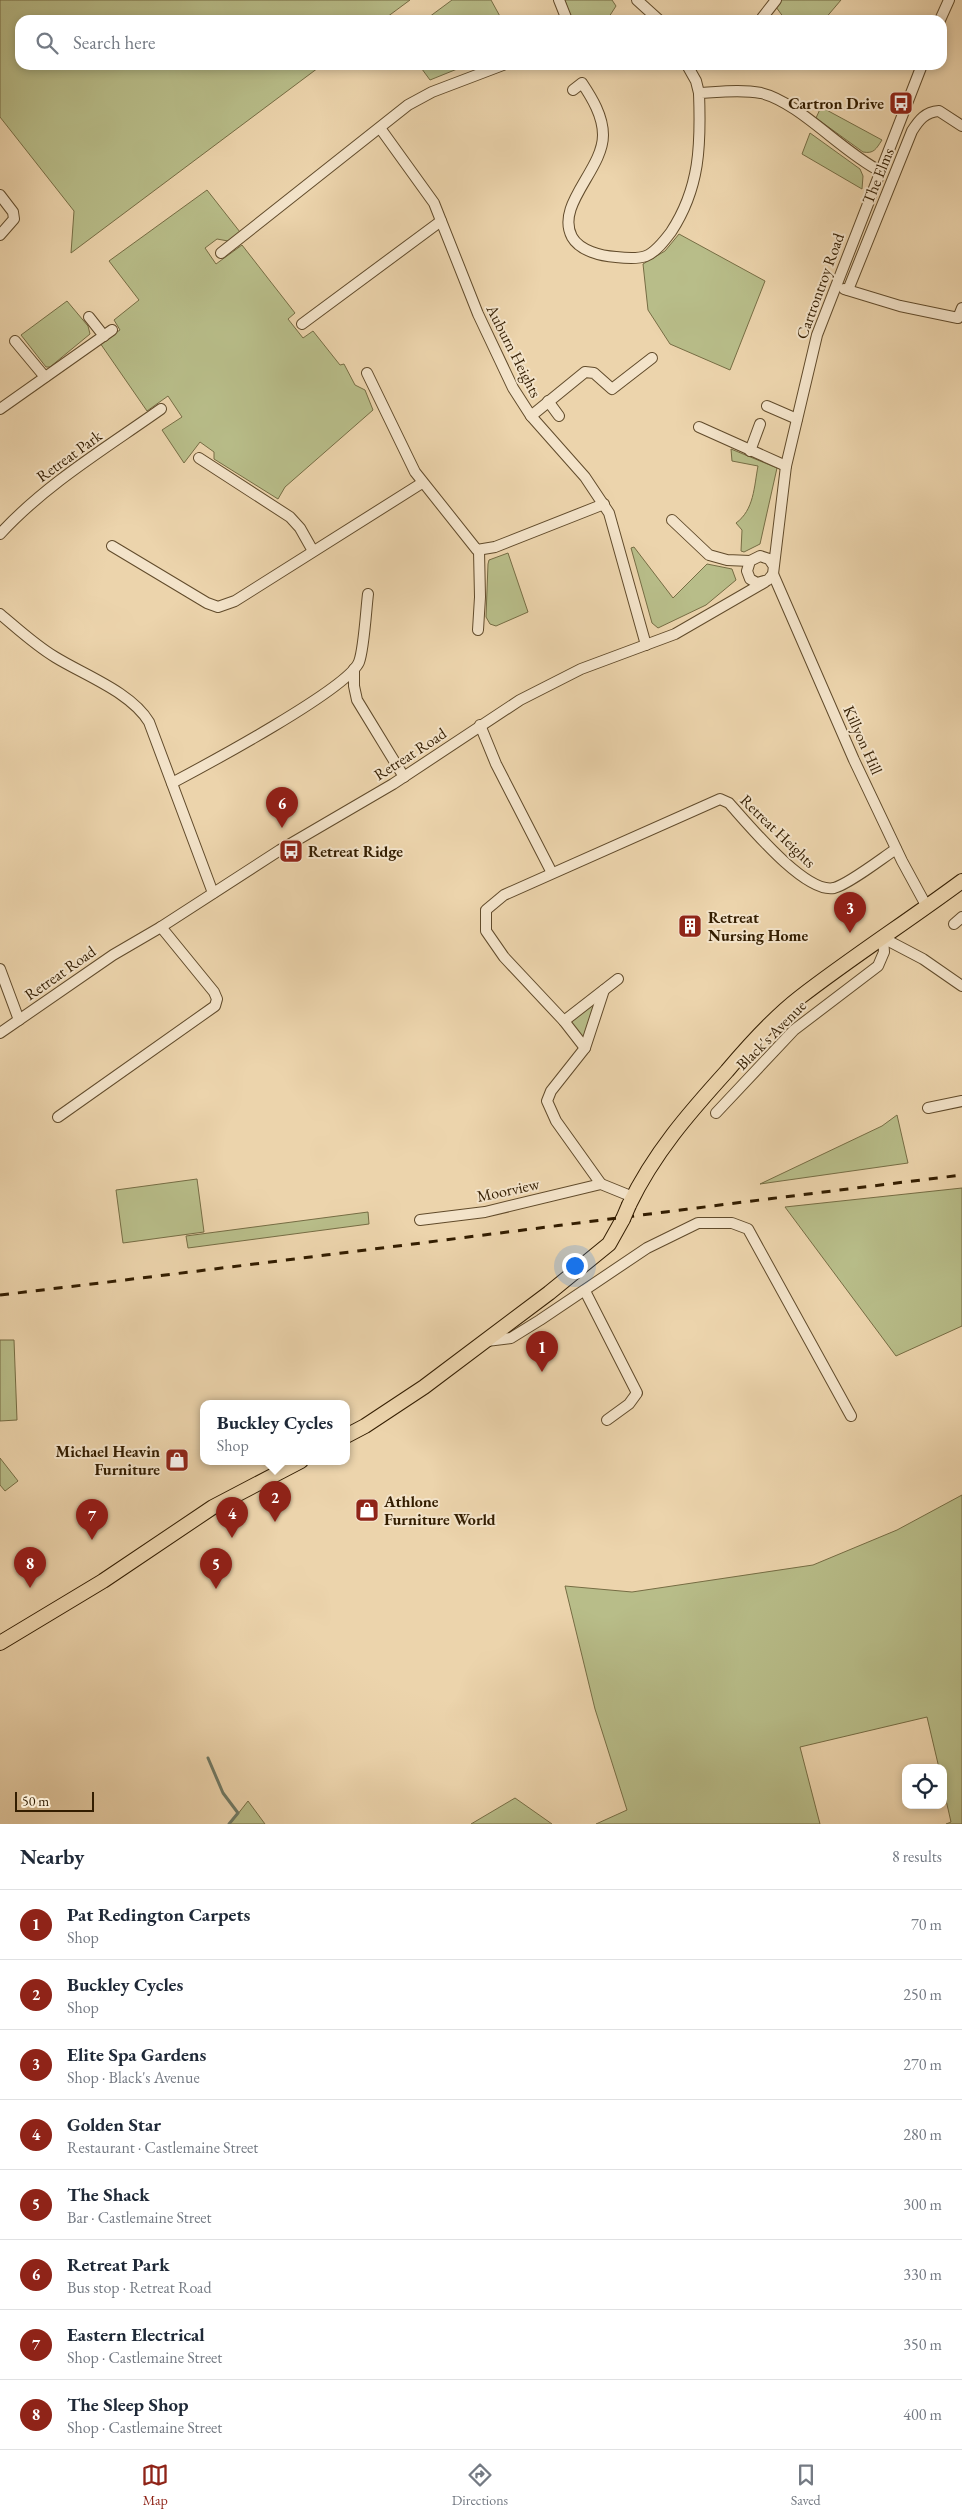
<!DOCTYPE html>
<html lang="en">
<head>
<meta charset="utf-8">
<style>
	body { margin:0; font-family:"EB Garamond",serif; background:#f6f6f7; color:#1f2937 }
	.controls { position:absolute; right:15px; bottom:15px; display:grid; overflow:hidden; border-radius:10px; box-shadow:0 2px 8px #0003 }
	.controls button { width:45px; height:45px; display:grid; place-items:center; padding:0; border:0; border-bottom:1px solid #e0e1e3; background:#fff; color:#1f2937; font:25px sans-serif }
	.scale { position:absolute; left:15px; bottom:12px; width:79px; box-sizing:border-box; padding-left:5px; border:2px solid #331d00; border-top:0; font-size:14px; line-height:18px; white-space:nowrap; color:#331d00; -webkit-text-stroke:4px #f3e3c9; paint-order:stroke }
	.you { position:absolute; left:574px; top:1265px; width:18px; height:18px; margin:-12px; border:4px solid #fff; border-radius:50%; background:#1a73e8; box-shadow:0 0 0 8px #1a73e833 }
	.badge { display:grid; place-items:center; width:32px; height:32px; border-radius:50%; background:#8f2418; color:#fff; font-size:16px; font-weight:700 }
	.pin { position:absolute; translate:-50% -41px; filter:drop-shadow(0 1px 2px #0008) }
	.pin::after { content:''; position:absolute; top:26px; width:18px; height:15px; background:inherit; clip-path:polygon(0 0,100% 0,50% 100%) }
	.popup { position:absolute; left:200px; top:1400px; width:150px; height:65px; box-sizing:border-box; display:grid; place-content:center; border-radius:10px; background:#fff; filter:drop-shadow(0 1px 4px #0005); font-size:16px; white-space:nowrap; color:#747a83 }
	.popup b { font-size:19px; color:#1f2937 }
	.popup::after { content:''; position:absolute; left:50%; top:100%; margin-left:-10px; border:10px solid transparent; border-top-color:#fff }
	.list { margin:0; padding:0; list-style:none }
	h2 { display:flex; justify-content:space-between; align-items:center; height:65px; margin:0; padding:0 20px; font-size:21px }
	h2 small { font-size:16px; font-weight:400; color:#747a83 }
	.list li { display:grid; grid-template-columns:32px 1fr auto; gap:15px; align-items:center; box-sizing:border-box; height:70px; padding:0 20px; border-top:1px solid #e0e1e3 }
	.list b { display:block; font-size:19px; white-space:nowrap }
	.list p { margin:0; font-size:16px; white-space:nowrap; color:#747a83 }
	.list em { font-size:16px; font-style:normal; color:#747a83 }
	.icon { flex:none; width:28px; height:28px; fill:none; stroke:currentColor; stroke-width:2; stroke-linecap:round; stroke-linejoin:round }
	.map { position:relative; flex:none; width:962px; height:1824px; overflow:hidden }
	.search { position:absolute; background:#fff; box-shadow:0 2px 8px #0003; left:15px; right:15px; top:15px; height:55px; display:flex; align-items:center; gap:12px; box-sizing:border-box; padding:0 18px; border-radius:15px; color:#747a83; font-size:19px }
	.sheet { height:625px; background:#fff }
	nav { display:flex; justify-content:space-around; align-items:center; box-sizing:border-box; height:70px; border-top:1px solid #e0e1e3; background:#fff; font-size:14px; color:#747a83 }
	nav a { display:grid; justify-items:center; gap:2px }
	nav .on { color:#8f2418 }
	.map>svg:first-child { display:block }
</style>
</head>
<body>
<div class="map">
<svg width="962" height="1824" viewBox="0 0 962 1824">
	<rect width="100%" height="100%" fill="#ecd4ac"/>
	<filter id="stains"><feTurbulence type="fractalNoise" baseFrequency=".004" numOctaves="4"/><feColorMatrix values="0 0 0 0 .2 0 0 0 0 .09 0 0 0 0 .02 0 0 0 .5 -.17"/></filter>
	<radialGradient id="worn" r=".72"><stop offset=".6" stop-color="#630" stop-opacity="0"/><stop offset="1" stop-color="#630" stop-opacity=".3"/></radialGradient>
	<!-- green -->
	<g fill="#b8bd89" stroke="#766d44">
		<path d="M0 0H410L383 20H20V65H322L71 253 74 211 0 117Z"/>
		<path d="M452 0H491L502 20H425Z"/>
		<path d="M565 0H612L616 6 607 20H571Z"/>
		<path d="M781 0H841L824 20H783L784 18 776 7Z"/>
		<path d="M419 65H467L430 80Z"/>
		<path d="M821 107 882 140C876 149 874 154 863 152L816 118Z"/>
		<path d="M810 133 860 169 863 176 862 189 802 154Z"/>
		<path d="M207 190 240 232 228 241 217 239 205 248 216 264 242 245 295 313 288 319 303 338 313 331 340 365 344 364 355 385 365 390 373 410 285 487 278 499 214 459V452L200 442 184 463 162 430 182 417 168 396 147 411 100 343 120 330 114 320 139 300 109 261Z"/>
		<path d="M679 234 765 281 730 370 670 344 648 310 643 264 665 251Z"/>
		<path d="M67 301 88 326 90 334 50 367H46L21 335Z"/>
		<path d="M731 449 777 468 760 544 744 552 741 551 742 530 736 523C754 510 754 487 758 466L732 461Z"/>
		<path d="M634 547 673 598 707 564 732 569 736 580 706 605 658 628 652 623 631 548Z"/>
		<path d="M508 553 528 612 496 626 490 624 486 617 488 564 489 560Z"/>
		<path d="M603 991 585 1048 564 1021Z"/>
		<path d="M897 1115 908 1163 760 1184 882 1126Z"/>
		<path d="M197 1179 204 1232 123 1243 116 1190Z"/>
		<path d="M962 1188V1326L896 1356 785 1207Z"/>
		<path d="M368 1212 369 1224 188 1248 186 1236Z"/>
		<path d="M0 1340H14L17 1420 0 1421Z"/>
		<path d="M0 1458 18 1481 5 1491 0 1485Z"/>
		<path d="M962 1495V1824H946L951 1822 943 1787V1768H939L927 1717 800 1747 820 1824H596L627 1810 595 1709 565 1586 632 1592 813 1565 897 1530Z"/>
		<path d="M515 1798 552 1824H471Z"/>
		<path d="M248 1801 265 1824H229H230Z"/>
	</g>
	<g fill="none" stroke-linecap="round" stroke-linejoin="round">
		<!-- stream -->
		<path stroke="#707a65" stroke-width="3" d="M208 1758 223 1793 238 1813 229 1824"/>
		<!-- minor casing -->
		<g stroke="#614b2b" stroke-width="12">
			<g id="minor">
				<path d="M559 0 567 20"/>
				<path d="M637 0 659 20"/>
				<path d="M762 18 776 0"/>
				<path d="M940 20 949 0"/>
				<path d="M687 65 696 81 699 93"/>
				<path d="M573 90 582 83C592 98 603 116 603 135 603 170 555 205 572 237 580 251 601 256 616 257 624 258 638 259 646 256 656 252 665 240 671 232 700 188 701 145 699 93 719 92 741 89 761 93 799 102 842 152 880 171"/>
				<path d="M380 128 434 203 478 314 513 388 531 416 585 477 609 513 646 645"/>
				<path d="M0 195 13 212 14 219 0 235"/>
				<path d="M221 253 408 105 432 92 503 65"/>
				<path d="M844 289 900 306 958 318 962 308"/>
				<path d="M848 290 912 131C919 120 925 112 939 111L962 126"/>
				<path d="M89 317 104 336"/>
				<path d="M302 324 441 221"/>
				<path d="M15 341 45 377"/>
				<path d="M367 373 415 472 477 550 495 547 604 504"/>
				<path d="M548 401 559 416"/>
				<path d="M767 406 797 419"/>
				<path d="M0 409 112 330"/>
				<path d="M531 416 585 372 594 373 612 389 652 358"/>
				<path d="M699 427 786 466"/>
				<path d="M750 451 760 424"/>
				<path d="M199 458 290 517 300 528 313 551"/>
				<path d="M672 520 709 555 727 560 750 561"/>
				<path d="M0 534C46 484 106 448 161 409"/>
				<path d="M112 546 207 603 218 607 235 601 422 483"/>
				<path d="M773 565 769 559 760 556 750 561 747 571 750 579 757 583 768 580 773 574 786 466 817 335 922 65"/>
				<path d="M773 574 854 760 902 861 927 907"/>
				<path d="M0 614C18 629 35 645 55 657 84 675 131 692 149 722L213 893"/>
				<path d="M478 630 480 597 479 551"/>
				<path d="M354 669V686L357 700 404 777"/>
				<path d="M480 725 496 764 552 873"/>
				<path d="M172 783C204 766 348 689 359 662 364 649 366 610 368 594"/>
				<path d="M954 924 962 917"/>
				<path d="M883 938 923 959 962 986"/>
				<path d="M0 969 19 1020"/>
				<path d="M564 1021 618 979"/>
				<path d="M0 1033 113 955 161 927 280 850 393 784 520 700 581 669 675 634 765 582"/>
				<path d="M585 1048 564 1021 504 957 486 931V910L504 895 720 799 729 803C748 824 805 894 834 888 849 884 881 859 896 849"/>
				<path d="M928 1108 962 1101"/>
				<path d="M716 1113 794 1030 878 966 884 952 883 938"/>
				<path d="M58 1117 215 1006 217 999 214 992 161 927"/>
				<path d="M601 1184 556 1121 547 1101 551 1091 585 1048 604 990"/>
				<path d="M420 1220 485 1212 601 1184 633 1197"/>
				<path d="M585 1291 637 1393 629 1404 607 1420"/>
				<path d="M487 1341 511 1338 540 1320 647 1248 698 1223H732L748 1229 851 1416"/>
			</g>
		</g>
		<!-- major casing -->
		<g stroke="#331d00" stroke-width="16">
			<g id="major">
				<path d="M629 1205C654 1153 689 1113 727 1071 749 1045 772 1019 799 998 852 957 908 921 962 881"/>
				<path d="M346 1436 365 1426 424 1387 549 1293 609 1244 623 1219"/>
				<path d="M0 1643 103 1581 213 1507 301 1461"/>
			</g>
		</g>
		<!-- minor -->
		<use href="#minor" stroke="#f3e3c9" stroke-width="10"/>
		<!-- major -->
		<use href="#major" stroke="#ecd4ac" stroke-width="14"/>
		<!-- rail -->
		<path stroke="#331d00" stroke-width="3" stroke-dasharray="9 9" stroke-linecap="butt" d="M0 1295C321 1257 641 1214 962 1175"/>
		<!-- major-bridge casing -->
		<g stroke="#331d00" stroke-width="16" stroke-linecap="butt">
			<path id="major-bridge" d="M623 1219 629 1205"/>
		</g>
		<!-- major-bridge -->
		<use href="#major-bridge" stroke="#ecd4ac" stroke-width="14"/>
	</g>
	<!-- icons -->
	<defs>
		<g id="bus-square" transform="scale(1.25)"><rect x="-9" y="-9" width="18" height="18" rx="4" fill="#8f2418" stroke="#f3e3c9"/><path d="M-5-6H5V4H4V6H2V4H-2V6H-4V4H-5ZM-3.5-4V0h7V-4ZM-3.5 1.2v1.5H-2V1.2ZM2 1.2v1.5H3.5V1.2Z" fill="#fff"/></g>
		<g id="building-square" transform="scale(1.25)"><rect x="-9" y="-9" width="18" height="18" rx="4" fill="#8f2418" stroke="#f3e3c9"/><path d="M-4-6H4V6H1V3H-1V6H-4ZM-2.5-4.3h1.7v1.8h-1.7ZM.8-4.3h1.7v1.8H.8ZM-2.5-1h1.7V.8h-1.7ZM.8-1h1.7V.8H.8Z" fill="#fff"/></g>
		<g id="shop-square" transform="scale(1.25)"><rect x="-9" y="-9" width="18" height="18" rx="4" fill="#8f2418" stroke="#f3e3c9"/><path d="M-5-2.5h2.3a2.7 3.5 0 0 1 5.4 0H5L5.5 6h-11ZM-1.5-2.5h3a1.5 2.3 0 0 0-3 0Z" fill="#fff"/></g>
	</defs>
	<g fill-rule="evenodd">
		<use href="#bus-square" x="901" y="103"/>
		<use href="#bus-square" x="291" y="851"/>
		<use href="#building-square" x="690" y="926"/>
		<use href="#shop-square" x="177" y="1460"/>
		<use href="#shop-square" x="367" y="1510"/>
	</g>
	<g text-anchor="middle" dominant-baseline="central" stroke-width="4" stroke-linejoin="round" paint-order="stroke">
		<!-- poi labels -->
		<g font-size="16" font-weight="bold" fill="#331d00" stroke="#f3e3c9" text-anchor="start">
			<text x="884" y="103" text-anchor="end">Cartron Drive</text>
			<text x="308" y="851">Retreat Ridge</text>
			<text x="708" y="917">Retreat<tspan x="708" dy="18">Nursing Home</tspan></text>
			<text x="160" y="1451" text-anchor="end">Michael Heavin<tspan x="160" dy="18">Furniture</tspan></text>
			<text x="384" y="1501">Athlone<tspan x="384" dy="18">Furniture World</tspan></text>
		</g>
		<!-- street labels -->
		<g font-size="16" fill="#331d00" stroke="#f3e3c9">
			<text transform="translate(878 176) rotate(-68)">The Elms</text>
			<text transform="translate(820 286) rotate(-70)">Cartrontroy Road</text>
			<text transform="translate(514 351) rotate(63)">Auburn Heights</text>
			<text transform="translate(69 456) rotate(-36)">Retreat Park</text>
			<text transform="translate(863 740) rotate(66)">Killyon Hill</text>
			<text transform="translate(410 754) rotate(-33)">Retreat Road</text>
			<text transform="translate(778 831) rotate(44)">Retreat Heights</text>
			<text transform="translate(60 973) rotate(-35)">Retreat Road</text>
			<text transform="translate(771 1035) rotate(-45)">Black's Avenue</text>
			<text transform="translate(508 1190) rotate(-12)">Moorview</text>
		</g>
	</g>
	<rect width="100%" height="100%" filter="url(#stains)"/>
	<rect width="100%" height="100%" fill="url(#worn)"/>
</svg>
<div class="controls">
<button><svg class="icon" aria-label="locate" viewBox="0 0 24 24"><circle cx="12" cy="12" r="6"/><path d="M12 2v4M12 18v4M2 12h4M18 12h4"/></svg></button>
</div>
<div class="scale">50 m</div>
<div class="you"></div>
<div class="pin badge" style="left:542px;top:1372px">1</div>
<div class="pin badge" style="left:275px;top:1522px">2</div>
<div class="popup"><b>Buckley Cycles</b>Shop</div>
<div class="pin badge" style="left:850px;top:933px">3</div>
<div class="pin badge" style="left:232px;top:1538px">4</div>
<div class="pin badge" style="left:216px;top:1589px">5</div>
<div class="pin badge" style="left:282px;top:828px">6</div>
<div class="pin badge" style="left:92px;top:1540px">7</div>
<div class="pin badge" style="left:30px;top:1588px">8</div>
<div class="search"><svg class="icon" aria-label="search" viewBox="0 0 24 24"><circle cx="10" cy="10" r="6"/><path d="M15 15l6 6"/></svg>Search here</div>
</div>
<section class="sheet">
<h2>Nearby<small>8 results</small></h2>
<ul class="list">
<li><span class="badge">1</span><div><b>Pat Redington Carpets</b><p>Shop</p></div><em>70 m</em></li>
<li><span class="badge">2</span><div><b>Buckley Cycles</b><p>Shop</p></div><em>250 m</em></li>
<li><span class="badge">3</span><div><b>Elite Spa Gardens</b><p>Shop · Black's Avenue</p></div><em>270 m</em></li>
<li><span class="badge">4</span><div><b>Golden Star</b><p>Restaurant · Castlemaine Street</p></div><em>280 m</em></li>
<li><span class="badge">5</span><div><b>The Shack</b><p>Bar · Castlemaine Street</p></div><em>300 m</em></li>
<li><span class="badge">6</span><div><b>Retreat Park</b><p>Bus stop · Retreat Road</p></div><em>330 m</em></li>
<li><span class="badge">7</span><div><b>Eastern Electrical</b><p>Shop · Castlemaine Street</p></div><em>350 m</em></li>
<li><span class="badge">8</span><div><b>The Sleep Shop</b><p>Shop · Castlemaine Street</p></div><em>400 m</em></li>
</ul>
</section>
<nav>
<a class="on"><svg class="icon" aria-label="map" viewBox="0 0 24 24"><path d="M3 6l6-2 6 2 6-2v14l-6 2-6-2-6 2zM9 4v14M15 6v14"/></svg>Map</a>
<a><svg class="icon" aria-label="directions" viewBox="0 0 24 24"><path d="M12 3l9 9-9 9-9-9zM9 14v-3h6M13 9l2 2-2 2"/></svg>Directions</a>
<a><svg class="icon" aria-label="saved" viewBox="0 0 24 24"><path d="M7 4h10v16l-5-4-5 4z"/></svg>Saved</a>
</nav>
</body>
</html>
